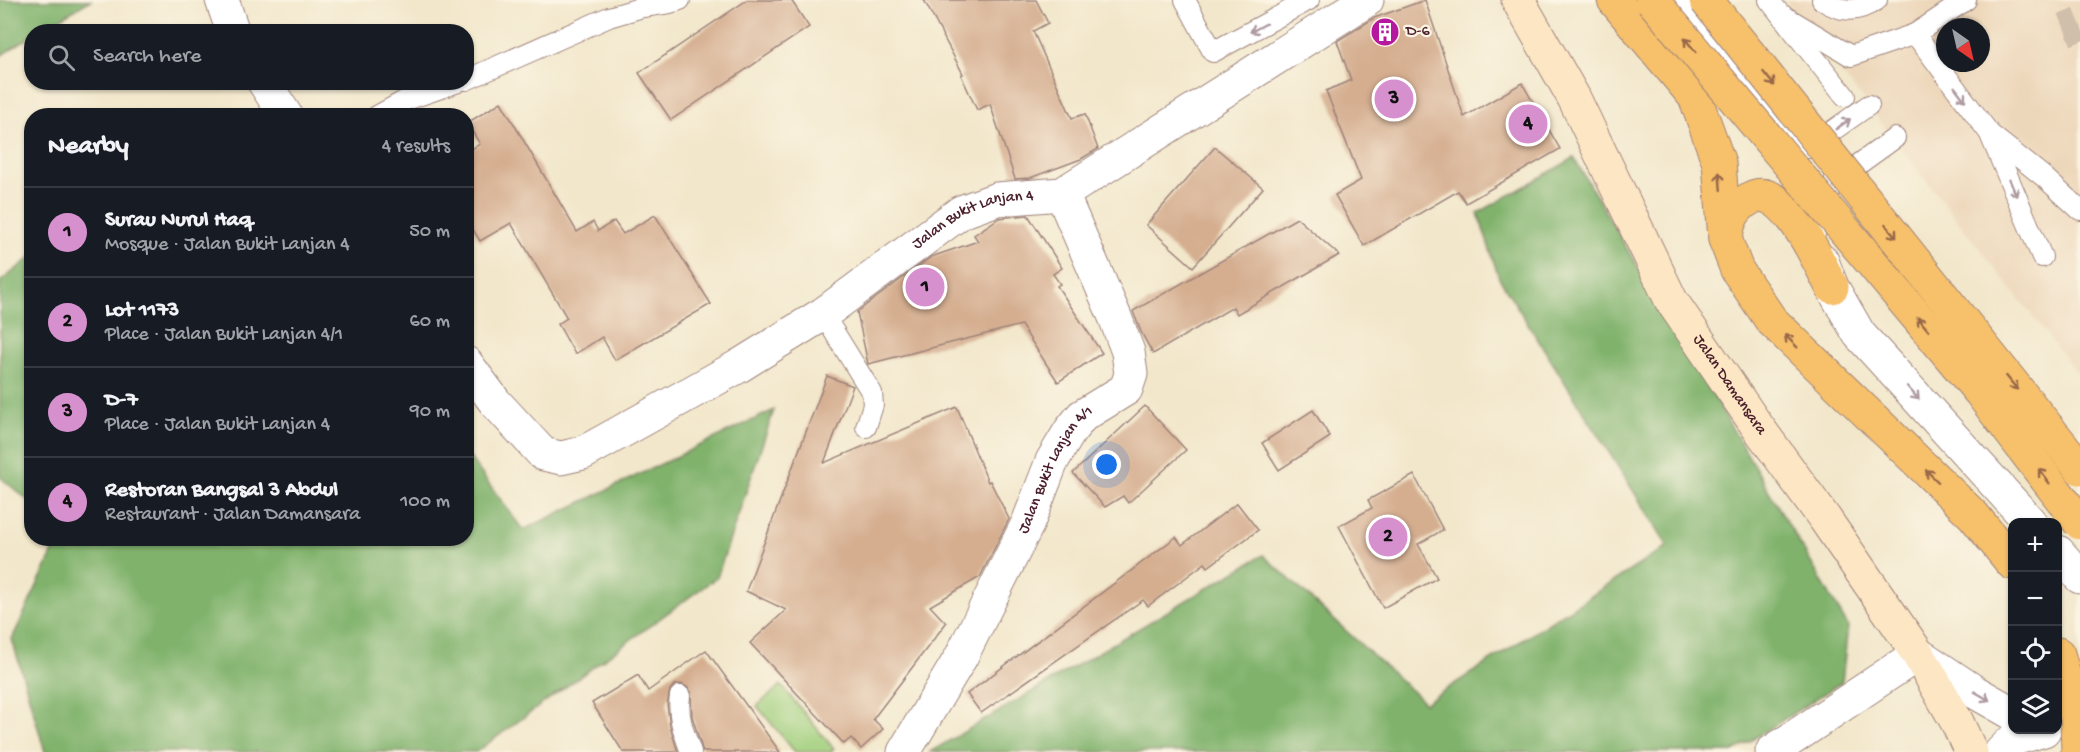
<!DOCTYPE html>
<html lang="en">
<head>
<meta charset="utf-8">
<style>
	body { margin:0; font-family:"Gochi Hand",sans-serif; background:#20242c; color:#f1f3f6 }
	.controls { position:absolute; right:18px; bottom:18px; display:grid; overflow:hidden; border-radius:12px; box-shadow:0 2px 4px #0004 }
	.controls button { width:54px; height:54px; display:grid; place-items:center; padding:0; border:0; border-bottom:2px solid #363941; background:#171b24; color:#f1f3f6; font:30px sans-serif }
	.compass { position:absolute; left:1936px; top:18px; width:54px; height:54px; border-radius:50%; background:#171b24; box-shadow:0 2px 4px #0004; rotate:146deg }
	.you { position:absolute; left:1107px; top:465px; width:21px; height:21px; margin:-15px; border:4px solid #fff; border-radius:50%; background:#1a73e8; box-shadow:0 0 0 9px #1a73e833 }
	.badge { display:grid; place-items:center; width:39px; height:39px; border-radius:50%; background:#d690ce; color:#111; font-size:20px; font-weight:700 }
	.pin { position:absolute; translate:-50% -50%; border:3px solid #fff; box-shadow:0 2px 6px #0006 }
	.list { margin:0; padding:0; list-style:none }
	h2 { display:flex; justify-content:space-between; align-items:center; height:78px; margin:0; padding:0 24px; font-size:26px }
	h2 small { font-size:20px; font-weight:400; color:#9ea1a6 }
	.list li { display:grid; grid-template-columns:39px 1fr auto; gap:18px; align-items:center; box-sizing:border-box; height:90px; padding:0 24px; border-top:2px solid #363941 }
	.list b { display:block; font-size:22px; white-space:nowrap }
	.list p { margin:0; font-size:20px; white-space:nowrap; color:#9ea1a6 }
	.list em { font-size:20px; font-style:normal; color:#9ea1a6 }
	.icon { flex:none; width:33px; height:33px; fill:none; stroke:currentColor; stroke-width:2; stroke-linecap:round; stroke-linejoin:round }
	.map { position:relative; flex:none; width:2080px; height:752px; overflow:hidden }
	.search { position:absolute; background:#171b24; box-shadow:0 2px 4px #0004; left:24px; top:24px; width:450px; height:66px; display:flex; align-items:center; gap:15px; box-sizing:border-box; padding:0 21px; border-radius:24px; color:#9ea1a6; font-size:22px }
	.panel { position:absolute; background:#171b24; box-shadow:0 2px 4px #0004; left:24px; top:108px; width:450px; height:438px; border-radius:24px }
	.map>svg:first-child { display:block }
</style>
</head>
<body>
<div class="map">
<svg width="2080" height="752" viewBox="0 0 2080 752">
	<rect width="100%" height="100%" fill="#fcf5e5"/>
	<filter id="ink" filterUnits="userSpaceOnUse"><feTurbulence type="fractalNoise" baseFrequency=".0167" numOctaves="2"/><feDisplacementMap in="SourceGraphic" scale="12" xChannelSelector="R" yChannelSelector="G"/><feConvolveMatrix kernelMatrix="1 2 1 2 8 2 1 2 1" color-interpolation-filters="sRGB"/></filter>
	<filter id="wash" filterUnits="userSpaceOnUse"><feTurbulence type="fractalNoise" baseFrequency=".008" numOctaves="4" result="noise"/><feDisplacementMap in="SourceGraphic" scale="24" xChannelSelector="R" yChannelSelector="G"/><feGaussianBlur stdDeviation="1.35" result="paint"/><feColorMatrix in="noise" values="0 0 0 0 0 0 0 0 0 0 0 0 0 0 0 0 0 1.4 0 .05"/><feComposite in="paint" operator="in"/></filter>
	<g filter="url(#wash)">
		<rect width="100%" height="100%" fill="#f2e7cb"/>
		<!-- built -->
		<path fill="#edd7ba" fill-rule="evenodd" d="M1785 0H2080V377ZM1945 27H1981V63H1945Z"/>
		<!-- green -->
		<path fill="#a0cf7d" stroke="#757754" stroke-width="1.5" d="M781 685 834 749 831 752H795L757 706Z"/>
		<!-- forest -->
		<g fill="#80b26c" stroke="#65684c" stroke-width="1.5">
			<path d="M0 0H91L40 31 32 32 31 36 0 56Z"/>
			<path d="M1574 158 1848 626 1842 682 1733 752H930L1263 555 1425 703 1668 546 1499 278 1478 213Z"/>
			<path d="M31 257V503L0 477V282Z"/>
			<path d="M774 410 717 577 476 752H45L12 639 59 539 466 538 467 454 523 530Z"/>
		</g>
		<g id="blocks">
			<!-- building -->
			<g fill="#d5ae90">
				<path d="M747 0H791L809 27 671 120 639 73Z"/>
				<path d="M924 0H1036L1048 23 1033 31 1072 118 1085 114 1098 149 1081 159 1030 178 1015 179 990 104 977 110 961 75 963 74Z"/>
				<path d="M1425 0 1464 117 1522 83 1560 149 1466 203 1458 191 1364 246 1335 195 1361 180 1326 91 1351 80 1337 41 1374 18Z"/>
				<path d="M501 102 577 232 593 222 598 231 614 221 623 234 655 215 711 304 615 360 602 337 575 354 558 324 567 318 511 223 480 241 466 218V152L480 144 467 123Z"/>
				<path d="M1215 147 1263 188 1193 267 1146 225Z"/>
				<path d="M1028 215 1062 268 1053 274 1060 284 1057 286 1102 353 1058 382 1021 325 868 364 857 312 931 257 978 241 974 235 999 218Z"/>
				<path d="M1297 218 1339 255 1237 314 1233 307 1153 354 1141 332 1133 311Z"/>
				<path d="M827 376 853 386 824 463 957 407 988 482 990 481 1009 519 980 577 930 606 946 623 873 719 883 729 861 749 851 738 844 744 750 643 786 610 746 591Z"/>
				<path d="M1145 406 1186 450 1128 503 1123 496 1105 507 1073 473Z"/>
				<path d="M1313 410 1330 437 1279 470 1262 443Z"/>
				<path d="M1414 475 1443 530 1418 544 1437 578 1383 608 1339 526 1372 508 1368 500Z"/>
				<path d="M1237 503 1258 530 1208 567 1205 563 1148 606 1143 600 981 713 967 694 1176 537 1182 545Z"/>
				<path d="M706 650 780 752H703L692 716 691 692 687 687 681 684 674 685 670 690 667 704 670 727 678 752H623L592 703 638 675 648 691Z"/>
			</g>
		</g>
	</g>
	<g filter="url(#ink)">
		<use href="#blocks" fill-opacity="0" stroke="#9e837b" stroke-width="1.5"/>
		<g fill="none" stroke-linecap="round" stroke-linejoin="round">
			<!-- street-tunnel -->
			<path stroke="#d0bfab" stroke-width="33" stroke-dasharray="33 16" stroke-linecap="butt" d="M2065 30 2080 24"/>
			<!-- lane casing -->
			<g stroke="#9e837b" stroke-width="22">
				<g id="lane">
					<path d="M1185 0 1213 52 1309 0"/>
					<path d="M1769 0 1845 96"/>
					<path d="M1822 0C1842 13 1857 13 1877 0"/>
					<path d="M1781 14 1851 56 1915 34 1990 134 2044 177 2080 210"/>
					<path d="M1915 34 1966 0"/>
					<path d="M466 80 609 17 643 7 670 3 680 0"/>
					<path d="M377 116 406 100 458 82"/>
					<path d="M1991 137 2042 257"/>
					<path d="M1778 139 1808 148 1869 105"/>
					<path d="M1814 236 1834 182 1895 138"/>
					<path d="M823 314 872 393 873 405 866 427"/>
					<path d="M680 696C677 716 684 733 691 752"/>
				</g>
			</g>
			<!-- street casing -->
			<g stroke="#9e837b" stroke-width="35">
				<g id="street">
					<path d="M222 0 233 32"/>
					<path d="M1688 0 1753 95 1775 134"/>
					<path d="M264 82 286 116"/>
					<path d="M1822 261 1832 287 1859 334 2030 522"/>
					<path id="s1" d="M466 363 495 402 543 454 561 458 583 453 739 366 823 314 961 212 997 199 1062 194 1367 0"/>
					<path d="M2058 552 2080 577"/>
					<path id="s2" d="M904 752 961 657 1028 523 1052 461 1070 431 1082 416 1126 389 1131 374 1128 352 1115 317 1062 194"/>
					<path d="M1772 752 1918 654 1975 692 2012 713"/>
					<path d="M2001 752 2014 739 2044 730"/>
				</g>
			</g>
			<!-- secondary casing -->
			<g stroke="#9e837b" stroke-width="35">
				<g id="secondary">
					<path id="s3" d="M1518 0 1574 98 1671 300 1755 423 1825 519 1918 654 1957 722 1971 752"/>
				</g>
			</g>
			<!-- highway casing -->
			<g stroke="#9e837b" stroke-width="35">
				<g id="highway">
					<path d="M1614 0 1695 97 1719 163 1725 239 1737 270 1771 320 1974 516 2012 563"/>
					<path d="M1725 239C1729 220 1733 208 1751 198 1784 180 1820 265 1832 287"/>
					<path d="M2058 654 2077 719"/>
				</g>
			</g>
			<!-- lane -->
			<use href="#lane" stroke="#fff" stroke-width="20"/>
			<!-- street -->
			<use href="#street" stroke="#fff" stroke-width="33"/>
			<!-- secondary -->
			<use href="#secondary" stroke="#fce6c4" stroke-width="33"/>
			<!-- highway -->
			<use href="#highway" stroke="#f7c06b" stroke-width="33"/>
			<!-- highway-bridge casing -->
			<g stroke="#9e837b" stroke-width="35" stroke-linecap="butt">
				<g id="highway-bridge">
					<path d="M1652 0 1980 392 2080 523"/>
					<path d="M1706 0 2080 468"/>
					<path d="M2077 719 2078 752"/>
				</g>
			</g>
			<!-- highway-bridge -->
			<use href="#highway-bridge" stroke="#f7c06b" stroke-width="33"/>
		</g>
		<!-- one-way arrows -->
		<defs><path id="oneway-shaft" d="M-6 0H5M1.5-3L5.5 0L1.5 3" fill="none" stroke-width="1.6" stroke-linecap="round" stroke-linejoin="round" transform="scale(1.5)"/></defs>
		<g stroke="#ae9aa0">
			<use href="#oneway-shaft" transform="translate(1258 28) rotate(152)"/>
			<use href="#oneway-shaft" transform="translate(1960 94) rotate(53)"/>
			<use href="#oneway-shaft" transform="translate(1843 124) rotate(-35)"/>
			<use href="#oneway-shaft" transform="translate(2013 188) rotate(67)"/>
			<use href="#oneway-shaft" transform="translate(1913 393) rotate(48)"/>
			<use href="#oneway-shaft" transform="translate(1982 696) rotate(30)"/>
		</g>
		<g stroke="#986748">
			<use href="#oneway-shaft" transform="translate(1690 45) rotate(-130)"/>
			<use href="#oneway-shaft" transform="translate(1769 79) rotate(51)"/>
			<use href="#oneway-shaft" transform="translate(1720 181) rotate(-95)"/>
			<use href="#oneway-shaft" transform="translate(1891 231) rotate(51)"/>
			<use href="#oneway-shaft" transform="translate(1923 324) rotate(-130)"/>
			<use href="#oneway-shaft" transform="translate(1791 341) rotate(-135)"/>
			<use href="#oneway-shaft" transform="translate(2012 383) rotate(51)"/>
			<use href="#oneway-shaft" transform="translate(1932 476) rotate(-136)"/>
			<use href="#oneway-shaft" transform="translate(2044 476) rotate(-127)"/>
		</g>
	</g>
	<!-- icons -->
	<defs>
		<g id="building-disc" transform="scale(1.5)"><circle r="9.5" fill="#b5179e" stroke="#fcf5e5"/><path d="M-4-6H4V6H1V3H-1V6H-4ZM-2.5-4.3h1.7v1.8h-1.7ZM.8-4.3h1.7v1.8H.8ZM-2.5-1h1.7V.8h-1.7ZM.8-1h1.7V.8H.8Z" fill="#fff"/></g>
	</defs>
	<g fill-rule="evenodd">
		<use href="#building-disc" x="1385" y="32"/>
	</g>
	<g text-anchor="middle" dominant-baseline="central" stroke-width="4.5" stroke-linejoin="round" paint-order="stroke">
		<!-- poi labels -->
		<g font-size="16" fill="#4a1f2b" stroke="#fcf5e5" text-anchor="start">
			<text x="1406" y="32">D-6</text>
		</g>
		<!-- street labels -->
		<g font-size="16" fill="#4a1f2b" stroke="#fcf5e5">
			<text stroke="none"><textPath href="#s1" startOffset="618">Jalan Bukit Lanjan 4</textPath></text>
			<text stroke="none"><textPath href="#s3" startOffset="440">Jalan Damansara</textPath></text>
			<text stroke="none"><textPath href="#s2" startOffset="321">Jalan Bukit Lanjan 4/1</textPath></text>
		</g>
	</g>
</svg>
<div class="controls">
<button>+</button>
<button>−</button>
<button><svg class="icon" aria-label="locate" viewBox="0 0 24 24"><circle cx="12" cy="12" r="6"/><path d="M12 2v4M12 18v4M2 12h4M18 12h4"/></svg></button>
<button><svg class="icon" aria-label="layers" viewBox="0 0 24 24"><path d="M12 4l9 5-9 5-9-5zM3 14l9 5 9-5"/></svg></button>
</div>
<svg class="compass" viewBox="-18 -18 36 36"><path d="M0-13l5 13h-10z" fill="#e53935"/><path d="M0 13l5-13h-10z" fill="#9ea1a6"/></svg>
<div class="you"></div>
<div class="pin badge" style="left:925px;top:287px">1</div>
<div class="pin badge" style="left:1388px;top:537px">2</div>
<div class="pin badge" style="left:1394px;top:99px">3</div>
<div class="pin badge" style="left:1528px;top:124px">4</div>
<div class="search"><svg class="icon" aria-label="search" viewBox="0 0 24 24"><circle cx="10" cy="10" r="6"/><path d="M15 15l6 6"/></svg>Search here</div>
<section class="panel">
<h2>Nearby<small>4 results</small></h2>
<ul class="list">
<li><span class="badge">1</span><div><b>Surau Nurul Haq</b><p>Mosque · Jalan Bukit Lanjan 4</p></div><em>50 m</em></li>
<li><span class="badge">2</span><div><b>Lot 1173</b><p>Place · Jalan Bukit Lanjan 4/1</p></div><em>60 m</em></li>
<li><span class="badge">3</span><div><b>D-7</b><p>Place · Jalan Bukit Lanjan 4</p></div><em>90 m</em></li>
<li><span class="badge">4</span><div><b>Restoran Bangsal 3 Abdul</b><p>Restaurant · Jalan Damansara</p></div><em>100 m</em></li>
</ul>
</section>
</div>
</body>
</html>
